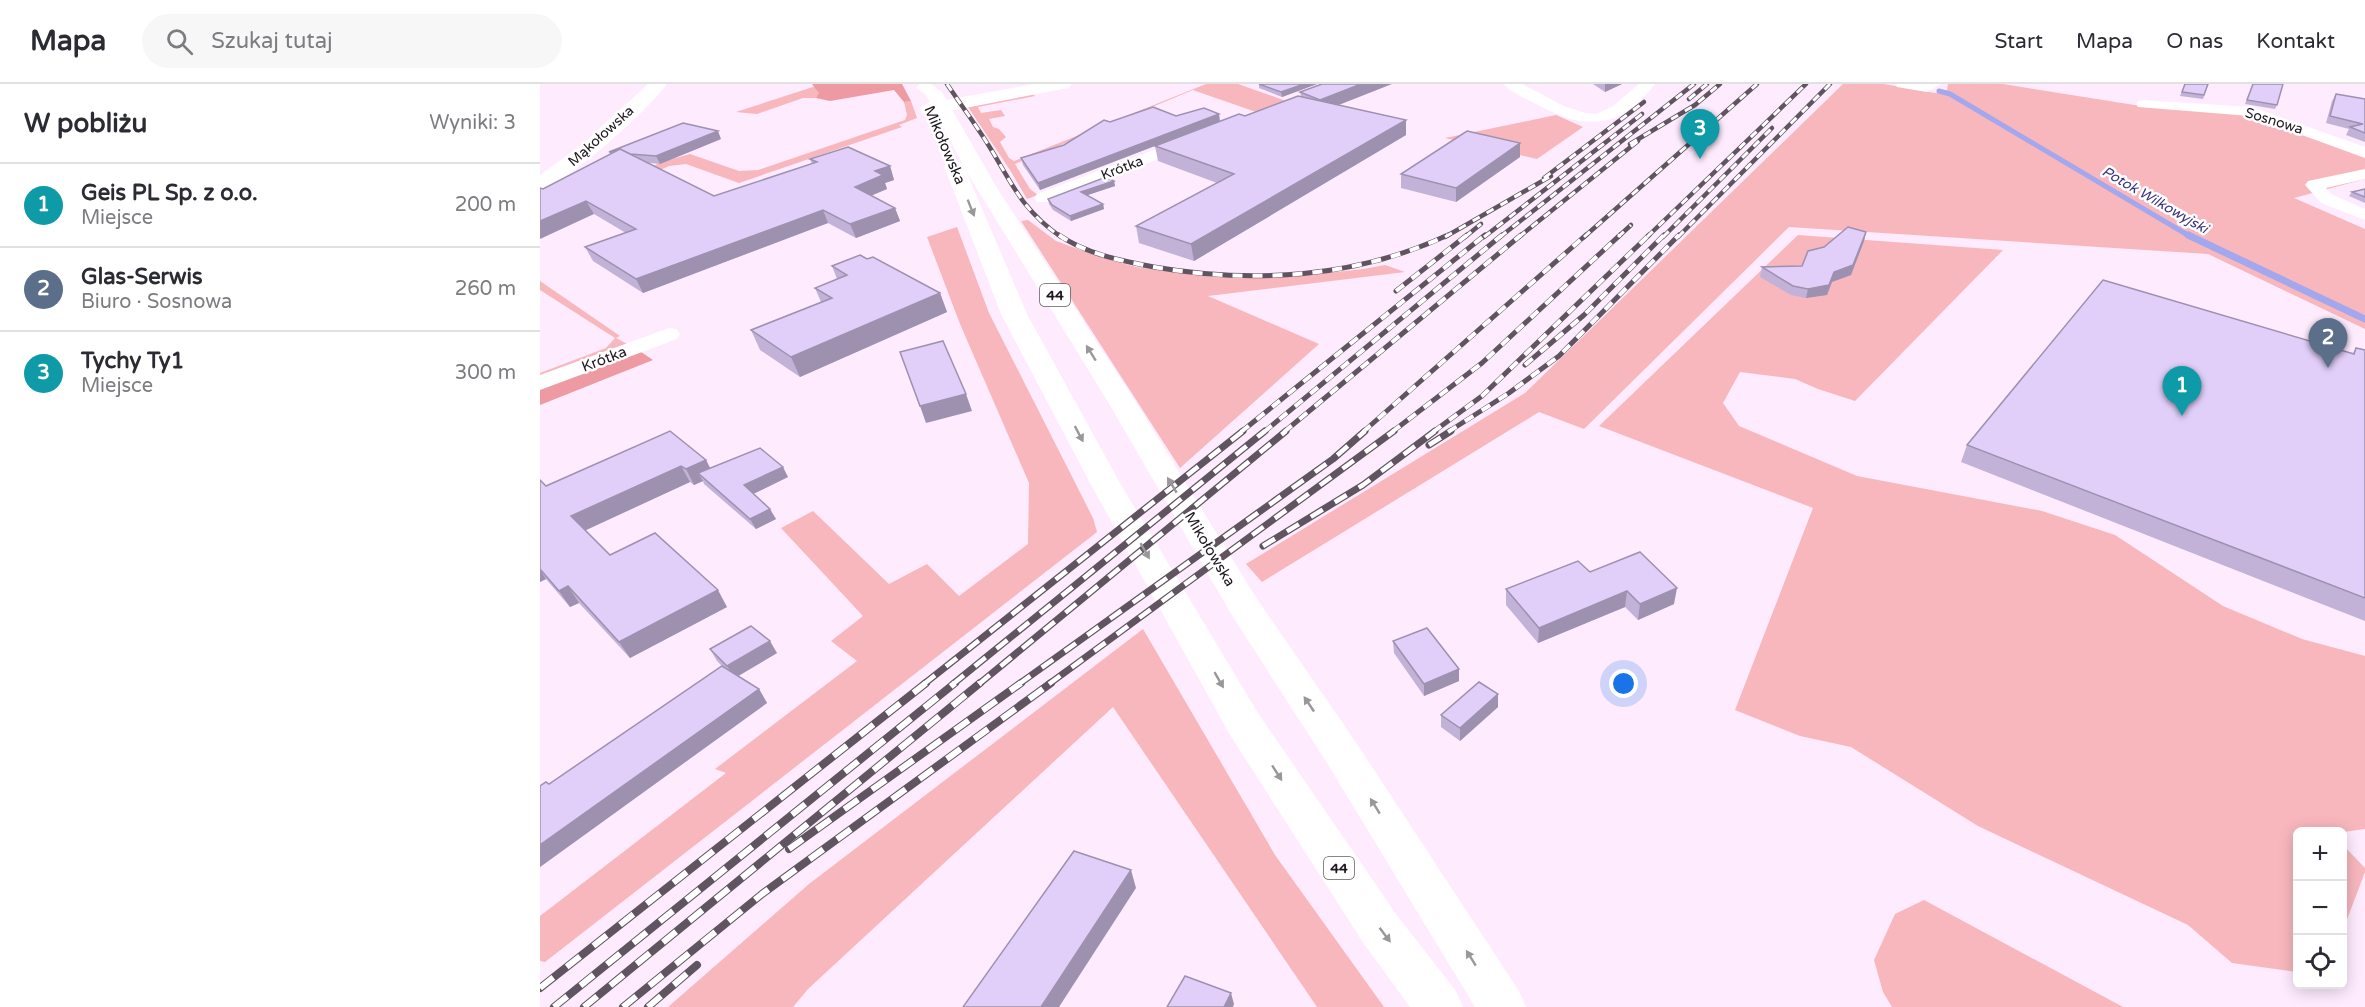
<!DOCTYPE html>
<html lang="pl">
<head>
<meta charset="utf-8">
<style>
	body { margin:0; font-family:"Varela Round",sans-serif; background:#f7f7f7; color:#2b2b33 }
	.controls { position:absolute; right:18px; bottom:18px; display:grid; overflow:hidden; border-radius:9px; box-shadow:0 3px 15px #0003 }
	.controls button { width:54px; height:54px; display:grid; place-items:center; padding:0; border:0; border-bottom:2px solid #e1e1e2; background:#fff; color:#2b2b33; font:30px sans-serif }
	.you { position:absolute; left:1084px; top:600px; width:21px; height:21px; margin:-15px; border:4px solid #fff; border-radius:50%; background:#1a73e8; box-shadow:0 0 0 9px #1a73e833 }
	.badge { display:grid; place-items:center; width:39px; height:39px; border-radius:50%; background:#3f8391; color:#fff; font-size:20px; font-weight:700 }
	.pin { position:absolute; translate:-50% -50px; filter:drop-shadow(0 2px 3px #0008) }
	.pin::after { content:''; position:absolute; top:32px; width:21px; height:18px; background:inherit; clip-path:polygon(0 0,100% 0,50% 100%) }
	.list { margin:0; padding:0; list-style:none }
	h2 { display:flex; justify-content:space-between; align-items:center; height:78px; margin:0; padding:0 24px; font-size:26px }
	h2 small { font-size:20px; font-weight:400; color:#7c7c81 }
	.list li { display:grid; grid-template-columns:39px 1fr auto; gap:18px; align-items:center; box-sizing:border-box; height:84px; padding:0 24px; border-top:2px solid #e1e1e2 }
	.list b { display:block; font-size:22px; white-space:nowrap }
	.list p { margin:0; font-size:20px; white-space:nowrap; color:#7c7c81 }
	.list em { font-size:20px; font-style:normal; color:#7c7c81 }
	.icon { flex:none; width:33px; height:33px; fill:none; stroke:currentColor; stroke-width:2; stroke-linecap:round; stroke-linejoin:round }
	.map { position:relative; flex:none; width:1825px; height:923px; overflow:hidden }
	header { display:flex; align-items:center; gap:36px; box-sizing:border-box; height:84px; padding:0 30px; background:#fff; border-bottom:2px solid #e1e1e2 }
	header strong { font-size:28px }
	nav { display:flex; gap:33px; margin-inline-start:auto; font-size:21px }
	.search { width:420px; height:54px; background:#f7f7f7; display:flex; align-items:center; gap:15px; box-sizing:border-box; padding:0 21px; border-radius:33px; color:#7c7c81; font-size:22px }
	main { display:flex }
	aside { flex:1; background:#fff }
	.map>svg:first-child { display:block }
</style>
</head>
<body>
<header>
<strong>Mapa</strong>
<div class="search"><svg class="icon" aria-label="search" viewBox="0 0 24 24"><circle cx="10" cy="10" r="6"/><path d="M15 15l6 6"/></svg>Szukaj tutaj</div>
<nav><a>Start</a><a>Mapa</a><a>O nas</a><a>Kontakt</a></nav>
</header>
<main>
<aside>
<h2>W pobliżu<small>Wyniki: 3</small></h2>
<ul class="list">
<li><span class="badge" style="background:#0f9aa8">1</span><div><b>Geis PL Sp. z o.o.</b><p>Miejsce</p></div><em>200 m</em></li>
<li><span class="badge" style="background:#5c6f8a">2</span><div><b>Glas-Serwis</b><p>Biuro · Sosnowa</p></div><em>260 m</em></li>
<li><span class="badge" style="background:#0f9aa8">3</span><div><b>Tychy Ty1</b><p>Miejsce</p></div><em>300 m</em></li>
</ul>
</aside>
<div class="map">
<svg width="1825" height="923" viewBox="0 0 1825 923">
	<rect width="100%" height="100%" fill="#feebfe"/>
	<!-- green -->
	<g fill="#f7b7bd">
		<path d="M666 0H698L746 17 716 28 653 6 475 80 490 105 498 111 487 115 470 86 428 23 493 10 495 12 438 23 441 29 461 26 465 32 449 35 453 43 459 45 466 53 460 58 469 74 474 77Z"/>
		<path d="M1303 0H1344L1395 9 1407 6 1408 0H1463L1607 23 1710 30 1825 71V95L1754 114 1825 145V245L1668 170 1249 143 1044 345 999 328 722 498 706 480 985 309Z"/>
		<path d="M276 2 280 9 276 14H263L217 30 196 28Z"/>
		<path d="M371 17 377 34 359 41 362 43 199 99 146 80 129 82 40 122 121 78 150 70 199 87 218 86 365 36 367 31 364 18Z"/>
		<path d="M1016 31 1043 43 997 75 905 54Z"/>
		<path d="M488 136 516 157 557 172 596 183 672 193 757 192 824 185 845 181 865 188 668 212 779 260 640 384 481 137Z"/>
		<path d="M417 143 449 229 553 434 557 448 5 878 0 877V832L186 689 175 685 317 577 291 557 323 532 241 444 273 427 349 500 387 480 419 512 488 460 489 399 420 240 387 153Z"/>
		<path d="M1258 151 1463 166 1315 317 1278 305 1255 295 1200 288 1183 319 1199 342 1317 392 1502 427 1575 451 1683 522 1762 555 1825 572V745L1803 748H1758L1757 888 1692 879 1648 841 1438 742 1311 663 1260 652 1195 626 1273 424 1059 342Z"/>
		<path d="M0 197 80 252 76 254 89 261 0 295V289L66 264 75 254 0 206Z"/>
		<path d="M603 545 735 771 844 923H777L573 623 268 905 253 923H128L269 800Z"/>
		<path d="M1803 761 1825 784V788L1803 846Z"/>
		<path d="M1384 816 1583 923H1352L1343 908 1334 876 1355 830Z"/>
	</g>
	<!-- forest -->
	<g fill="#ee9aa3">
		<path d="M272 0H362L371 17 364 18 354 6 290 17 276 14 279 9Z"/>
		<path d="M98 266 113 276 0 321V303Z"/>
	</g>
	<g fill="none" stroke-linecap="round" stroke-linejoin="round">
		<!-- stream-far1 -->
		<path stroke="#a3a7ee" stroke-width="5" d="M1399 7 1410 10 1651 153"/>
		<!-- stream -->
		<path stroke="#a3a7ee" stroke-width="7" d="M1648 151 1825 235"/>
		<!-- minor -->
		<g fill="#fff" fill-rule="evenodd">
			<path d="M964 0H982L1024 22 1045 29 1057 30 1073 22 1099 0H1115C1079 47 1044 46 996 20 985 14 971 9 964 0Z"/>
			<path d="M1355 0H1401L1387 8 1357 3Z"/>
			<path d="M1603 16 1712 23 1825 63V74L1710 32 1598 23 1596 20 1598 17Z"/>
			<path d="M650 52 658 57 656 60 509 118H497L494 114 497 110Z"/>
			<path d="M1825 85V95L1786 104 1793 111 1825 125V136L1781 119 1765 101 1768 97Z"/>
			<path d="M129 244 137 245 140 250 137 255 0 306V291Z"/>
		</g>
		<!-- tertiary -->
		<g fill="#fff" fill-rule="evenodd">
			<path d="M108 0H127C109 25 28 99 0 106V91L40 62Z"/>
			<path d="M494 0H532L529 4 523 5 389 31 382 29 380 25 382 21 389 19Z"/>
		</g>
		<!-- primary -->
		<path fill="#fff" fill-rule="evenodd" d="M379 0H391L402 8 457 104 596 318 717 515 815 657 979 907 986 923H935L787 679 693 533 568 318 426 87 487 230 580 399 718 629 856 830 916 907 923 923H870L824 860 690 651 550 399 461 230 404 82 407 78 414 76 422 79 386 11 376 4Z"/>
		<!-- rail-far3 casing -->
		<g stroke="#5f545f" stroke-width="4.5">
			<g id="rail-far3">
				<path d="M407 0C421 21 436 41 449 62 473 101 482 126 521 153"/>
				<path d="M1149 15 1167 0"/>
				<path d="M1090 60 1155 21 1180 0"/>
				<path d="M1004 94 1104 18"/>
				<path d="M905 153 1011 92"/>
				<path d="M925 153 941 140"/>
				<path d="M944 153 1102 30"/>
				<path d="M960 153 1154 0"/>
				<path d="M979 153 1098 57"/>
				<path d="M1044 153 1217 0"/>
				<path d="M1078 153 1091 141"/>
				<path d="M1107 153 1266 0"/>
				<path d="M1123 153 1232 44"/>
				<path d="M1138 153 1290 0"/>
			</g>
		</g>
		<!-- rail-far2 casing -->
		<g stroke="#5f545f" stroke-width="5">
			<g id="rail-far2">
				<path d="M519 151C546 170 582 177 614 183 713 200 816 194 908 151"/>
				<path d="M856 207 927 151"/>
				<path d="M985 281 1044 231 1124 151"/>
				<path d="M701 348 945 151"/>
				<path d="M724 348 962 151"/>
				<path d="M744 348 981 151"/>
				<path d="M823 348 1046 151"/>
				<path d="M852 348 942 279 1080 151"/>
				<path d="M893 348 942 312 1109 151"/>
				<path d="M908 348 969 309 1019 272 1139 151"/>
			</g>
		</g>
		<!-- rail-far1 casing -->
		<g stroke="#5f545f" stroke-width="7">
			<g id="rail-far1">
				<path d="M889 361 911 347"/>
				<path d="M723 462 823 401 895 347"/>
				<path d="M384 600 703 347"/>
				<path d="M413 600 725 347"/>
				<path d="M439 600 746 347"/>
				<path d="M479 600 793 375 825 347"/>
				<path d="M509 600 854 347"/>
			</g>
		</g>
		<!-- rail casing -->
		<g stroke="#5f545f" stroke-width="8">
			<g id="rail">
				<path d="M249 765 481 599"/>
				<path d="M0 904 386 599"/>
				<path d="M14 923 415 599"/>
				<path d="M44 923 440 599"/>
				<path d="M83 923 222 810 511 599"/>
				<path d="M108 923 157 881"/>
			</g>
		</g>
		<!-- rail-far3 -->
		<use href="#rail-far3" stroke="#fff" stroke-width="3" stroke-dasharray="8" stroke-linecap="butt"/>
		<!-- rail-far2 -->
		<use href="#rail-far2" stroke="#fff" stroke-width="4" stroke-dasharray="10" stroke-linecap="butt"/>
		<!-- rail-far1 -->
		<use href="#rail-far1" stroke="#fff" stroke-width="4.5" stroke-dasharray="14" stroke-linecap="butt"/>
		<!-- rail -->
		<use href="#rail" stroke="#fff" stroke-width="6" stroke-dasharray="17" stroke-linecap="butt"/>
	</g>
	<!-- wall -->
	<g fill="#c2b2d7">
		<path d="M719 0H777L742 13 719 4Z"/>
		<path d="M1053 0H1082L1065 8Z"/>
		<path d="M1645 0H1668L1663 15 1640 12Z"/>
		<path d="M1713 0 1737 21 1735 25 1705 20Z"/>
		<path d="M760 8 799 21 866 36V51L654 177 599 159 596 142 677 99 618 77 615 62 761 12Z"/>
		<path d="M1796 10 1825 15V58L1806 51 1809 45 1786 39 1792 17Z"/>
		<path d="M636 32 680 37 500 106 483 81 481 74 524 61 570 38Z"/>
		<path d="M181 55 120 80 109 79 174 112 272 80 270 75 350 82 354 96 345 99 347 105 331 111 355 124 360 137 316 154 288 139 103 209 53 177 45 163 86 149 54 130 3 105 70 70 69 68Z"/>
		<path d="M980 73 916 118 861 104V90Z"/>
		<path d="M574 97 575 102 547 111 563 120 564 125 531 137 513 126 509 120 508 115Z"/>
		<path d="M1825 105V119L1809 112 1812 108Z"/>
		<path d="M1326 148 1324 157 1311 191 1292 198 1287 211 1266 214 1251 211 1220 193 1222 183 1262 182 1284 163Z"/>
		<path d="M292 182 400 209 407 228 260 293 220 266 211 246 281 218 275 204 297 195Z"/>
		<path d="M1816 264 1825 266V537L1421 378 1427 361 1813 269Z"/>
		<path d="M166 376 170 384 248 393 213 410 236 435 216 445 164 400 163 397 154 401 150 398 45 446 70 471 187 523 90 574 39 519 30 523 6 495 0 498V396L6 402Z"/>
		<path d="M1050 488 1134 520 1098 536 1085 523 998 559 966 521V505Z"/>
		<path d="M853 557 919 585V597L884 612 854 569Z"/>
		<path d="M170 565 237 569 198 592 219 605 227 619 0 783V702L9 700 182 582 177 577Z"/>
		<path d="M958 610V623L920 657 901 643V631Z"/>
	</g>
	<!-- shaded-wall -->
	<g fill="#9e91af">
		<path d="M764 0H777L742 13 741 8Z"/>
		<path d="M821 0H852L781 28 780 16Z"/>
		<path d="M1065 0H1082L1065 8Z"/>
		<path d="M679 30 680 37 500 106 498 99Z"/>
		<path d="M866 36V51L654 177 651 160Z"/>
		<path d="M178 47 181 55 120 80 116 72Z"/>
		<path d="M980 59V73L916 118V104Z"/>
		<path d="M350 82 354 96 345 99 347 105 319 117 315 103 335 87Z"/>
		<path d="M574 97 575 102 542 113 541 108Z"/>
		<path d="M46 117 54 130 0 155V137Z"/>
		<path d="M563 120 564 125 531 137 530 132Z"/>
		<path d="M355 124 360 137 316 154 310 140Z"/>
		<path d="M283 126 288 139 103 209 96 195Z"/>
		<path d="M1326 148 1324 157 1311 191 1292 198 1287 211 1266 214 1268 205 1294 188Z"/>
		<path d="M400 209 407 228 260 293 251 273Z"/>
		<path d="M426 310 432 327 386 339 380 322Z"/>
		<path d="M166 376 174 392 158 389 163 397 154 401 146 385Z"/>
		<path d="M141 382 150 398 42 448 31 432Z"/>
		<path d="M243 383 248 393 209 412 204 401Z"/>
		<path d="M230 425 236 435 216 445 210 435Z"/>
		<path d="M0 486 6 495 0 498Z"/>
		<path d="M28 502 39 519 30 523 19 507Z"/>
		<path d="M1137 504 1134 520 1098 536 1100 520Z"/>
		<path d="M178 506 187 523 90 574 79 558Z"/>
		<path d="M1087 507 1085 523 998 559 999 544Z"/>
		<path d="M230 557 237 569 195 594 187 582Z"/>
		<path d="M919 585V597L884 612V600Z"/>
		<path d="M219 605 227 619 0 783V761Z"/>
		<path d="M958 610V623L920 657V644Z"/>
		<path d="M591 786 596 804 519 923H501Z"/>
		<path d="M691 909 694 920 693 923H684Z"/>
	</g>
	<!-- building -->
	<g fill="#e1cffa" stroke="#9e91af" stroke-width="1.5">
		<path d="M719 0H764L741 8Z"/>
		<path d="M782 0H821L780 16 760 8Z"/>
		<path d="M1645 0H1668L1664 11 1642 8Z"/>
		<path d="M1713 0H1743L1737 21 1707 16Z"/>
		<path d="M1796 10 1825 15V49L1810 43 1823 40 1790 32Z"/>
		<path d="M758 12 866 36 651 160 596 142 694 90 615 62 699 30 705 32Z"/>
		<path d="M613 23 636 32 664 24 679 30 498 99 481 74 524 61 564 36 570 38Z"/>
		<path d="M143 39 178 47 116 72 90 70 80 65 73 68H69Z"/>
		<path d="M927 47 980 59 916 104 861 90Z"/>
		<path d="M308 63 350 82 335 87 343 91 315 103 355 124 310 140 283 126 96 195 45 163 96 145 46 117 0 137V104L3 105 80 65 174 112 277 78 270 75Z"/>
		<path d="M566 93 574 97 541 108 563 120 530 132 512 121 508 115Z"/>
		<path d="M1825 105V113L1812 108Z"/>
		<path d="M1308 143 1326 148 1313 181 1294 188 1289 201 1268 205 1253 202 1222 183 1262 182 1268 167 1284 163Z"/>
		<path d="M320 171 327 175 333 173 400 209 251 273 211 246 292 214 275 204 307 191 292 182Z"/>
		<path d="M1563 196 1814 270 1816 264 1825 266V514L1427 361Z"/>
		<path d="M403 257 426 310 380 322 360 268Z"/>
		<path d="M130 347 166 376 146 385 141 382 31 432 70 471 115 449 178 506 79 558 28 502 19 507 0 485V396L6 402Z"/>
		<path d="M220 364 243 383 204 401 230 425 210 435 158 389Z"/>
		<path d="M1100 468 1137 504 1100 520 1087 507 999 544 966 505 1038 477 1050 488Z"/>
		<path d="M211 542 230 557 187 582 170 565Z"/>
		<path d="M887 544 919 585 884 600 853 557Z"/>
		<path d="M182 582 219 605 0 761V702L6 698 9 700Z"/>
		<path d="M939 598 958 610 920 644 901 631Z"/>
		<path d="M534 767 591 786 501 923H423Z"/>
		<path d="M645 892 691 909 684 923H627Z"/>
	</g>
	<!-- one-way arrows -->
	<defs><path id="oneway-solid" d="M-6-.8H1V-3.2L6.5 0L1 3.2V.8H-6Z" transform="scale(1.5)"/></defs>
	<g fill="#9a979a">
		<use href="#oneway-solid" transform="translate(431 124) rotate(68)"/>
		<use href="#oneway-solid" transform="translate(551 269) rotate(-122)"/>
		<use href="#oneway-solid" transform="translate(539 350) rotate(62)"/>
		<use href="#oneway-solid" transform="translate(632 401) rotate(-121)"/>
		<use href="#oneway-solid" transform="translate(605 467) rotate(60)"/>
		<use href="#oneway-solid" transform="translate(679 596) rotate(60)"/>
		<use href="#oneway-solid" transform="translate(769 620) rotate(-124)"/>
		<use href="#oneway-solid" transform="translate(737 689) rotate(57)"/>
		<use href="#oneway-solid" transform="translate(835 722) rotate(-122)"/>
		<use href="#oneway-solid" transform="translate(845 851) rotate(53)"/>
		<use href="#oneway-solid" transform="translate(931 874) rotate(-122)"/>
	</g>
	<g text-anchor="middle" dominant-baseline="central" stroke-width="5" stroke-linejoin="round" paint-order="stroke">
		<!-- far-street labels -->
		<g font-size="14" fill="#1f171f" stroke="#fff">
			<text transform="translate(1734 37) rotate(17)">Sosnowa</text>
			<text transform="translate(61 52) rotate(-42)">Mąkołowska</text>
			<text transform="translate(582 84) rotate(-21)">Krótka</text>
		</g>
		<!-- far-water labels -->
		<g font-size="14" font-style="italic" fill="#383284" stroke="#fff">
			<text transform="translate(1615 116) rotate(30)">Potok Wilkowyjski</text>
		</g>
		<!-- shield labels -->
		<g fill="#fff" stroke="#625d62" stroke-width="1.5">
			<rect x="500" y="200" width="30" height="22" rx="4.5"/>
			<rect x="784" y="773" width="30" height="22" rx="4.5"/>
		</g>
		<g font-size="14" font-weight="bold" fill="#1f171f">
			<text x="515" y="211">44</text>
			<text x="799" y="784">44</text>
		</g>
		<!-- street labels -->
		<g font-size="15" fill="#1f171f" stroke="#fff">
			<text transform="translate(405 61) rotate(67)">Mikołowska</text>
			<text transform="translate(64 275) rotate(-21)">Krótka</text>
			<text transform="translate(670 465) rotate(59)">Mikołowska</text>
		</g>
	</g>
</svg>
<div class="controls">
<button>+</button>
<button>−</button>
<button><svg class="icon" aria-label="locate" viewBox="0 0 24 24"><circle cx="12" cy="12" r="6"/><path d="M12 2v4M12 18v4M2 12h4M18 12h4"/></svg></button>
</div>
<div class="you"></div>
<div class="pin badge" style="left:1642px;top:332px;background:#0f9aa8">1</div>
<div class="pin badge" style="left:1788px;top:284px;background:#5c6f8a">2</div>
<div class="pin badge" style="left:1160px;top:75px;background:#0f9aa8">3</div>
</div>
</main>
</body>
</html>
